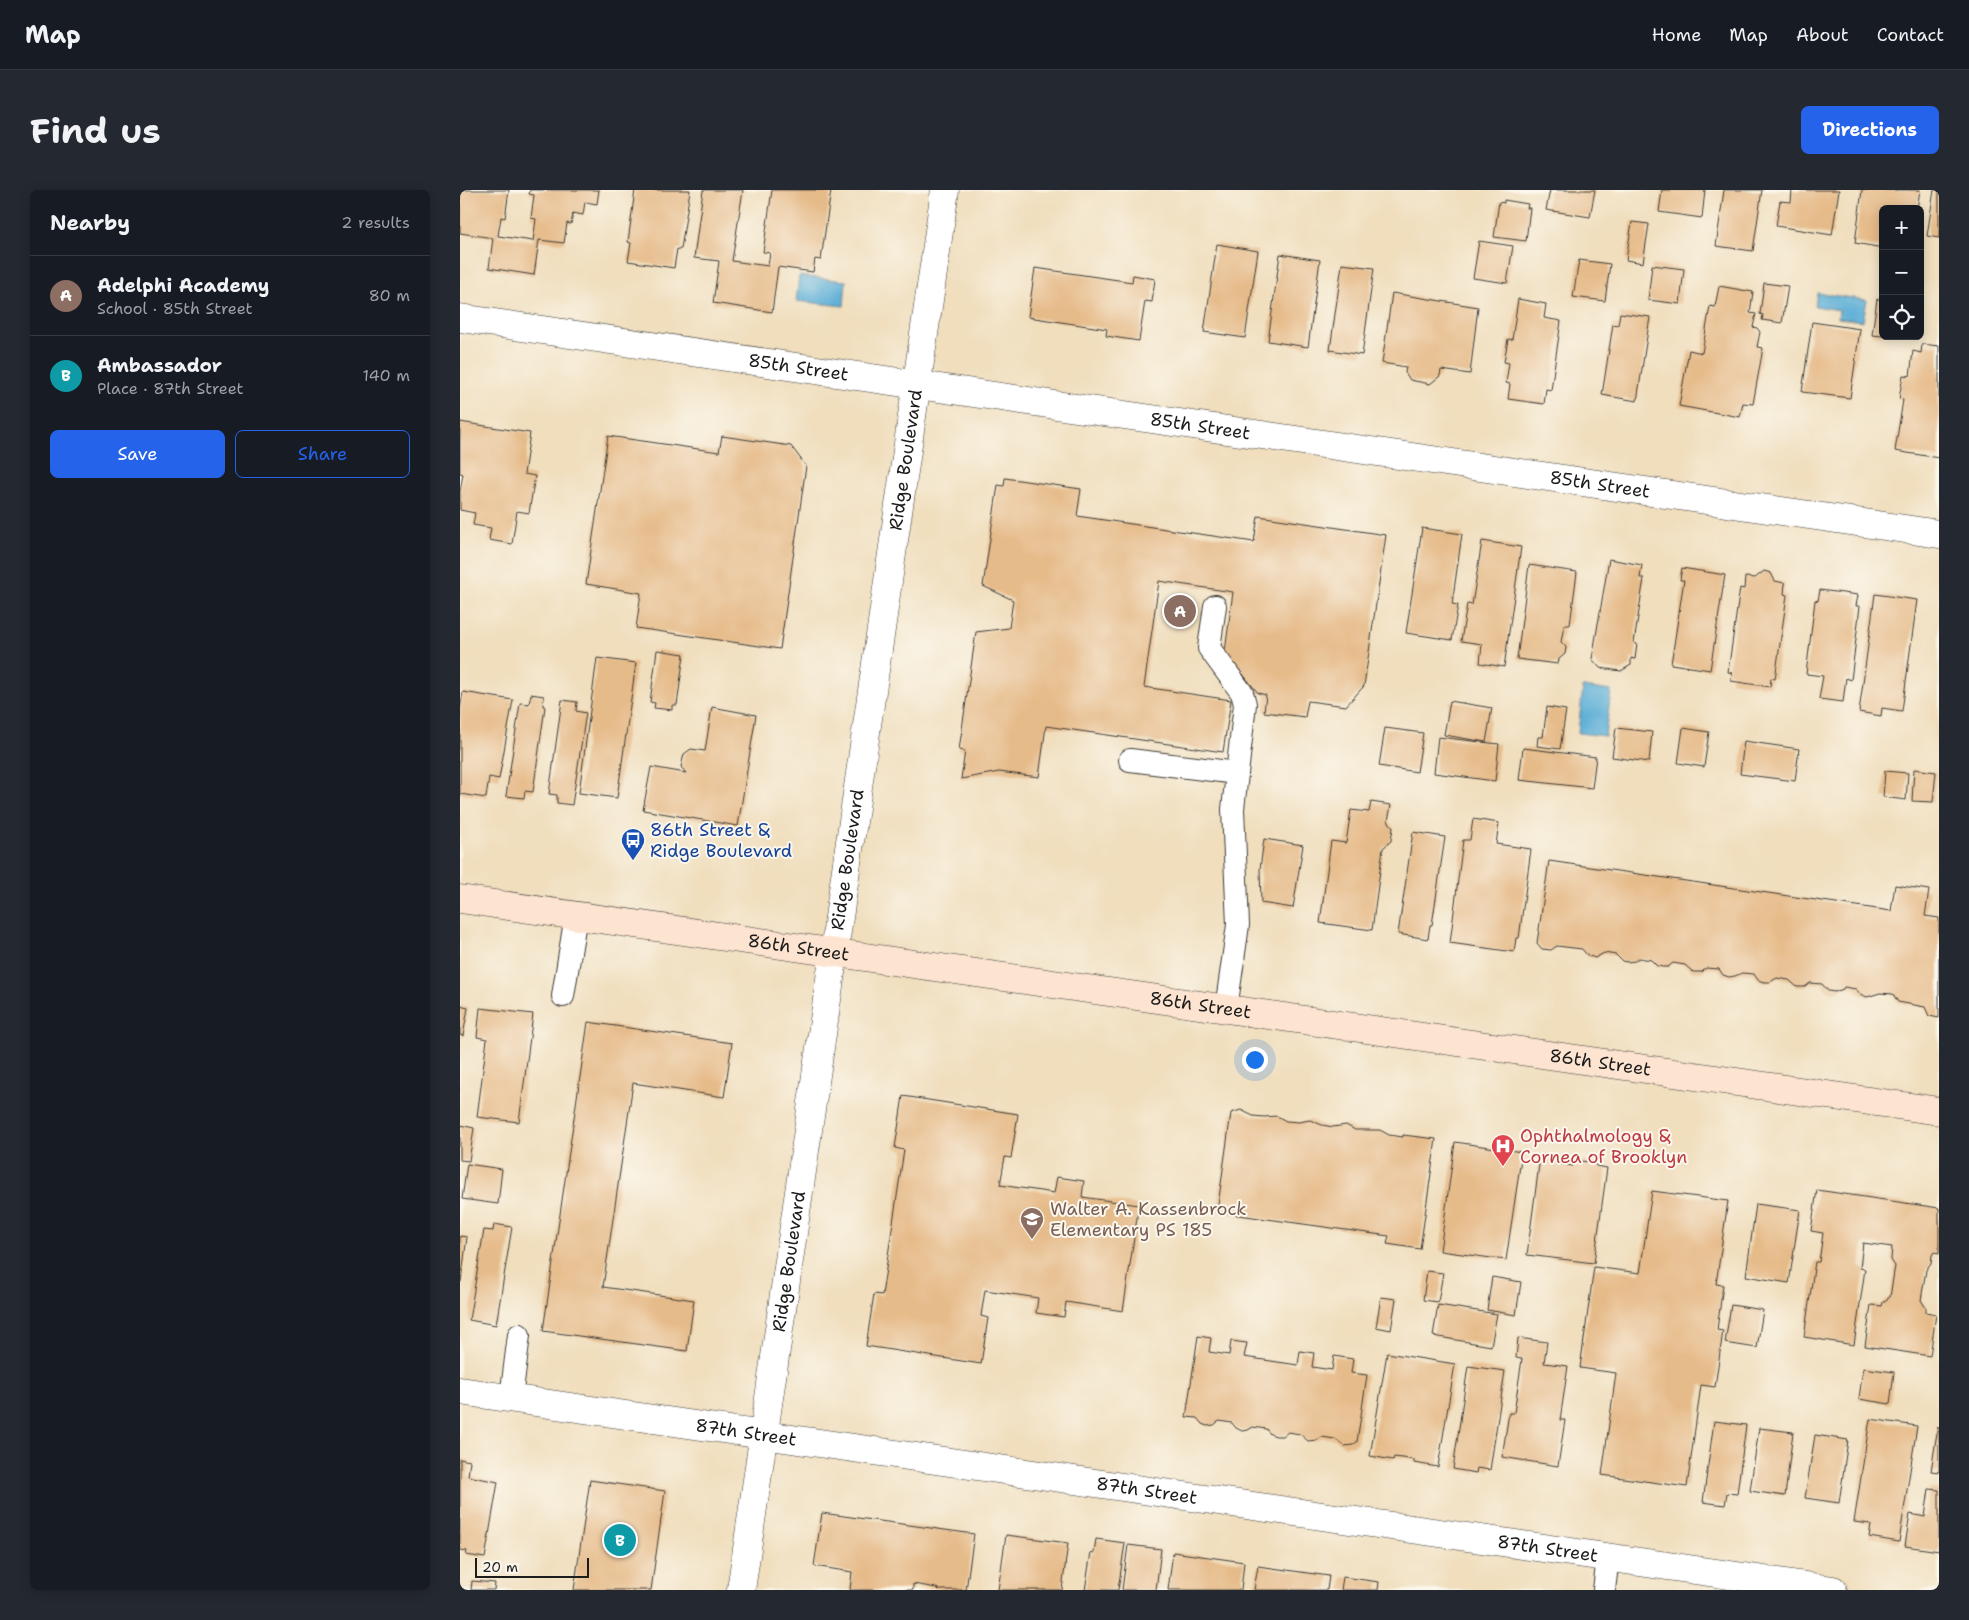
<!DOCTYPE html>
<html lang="en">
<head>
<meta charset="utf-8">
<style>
	body { margin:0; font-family:"Shantell Sans",sans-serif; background:#242831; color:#f1f3f6 }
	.controls { position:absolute; right:15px; top:15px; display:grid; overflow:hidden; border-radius:8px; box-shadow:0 2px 12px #0003 }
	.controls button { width:45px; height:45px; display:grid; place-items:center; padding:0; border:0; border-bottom:1px solid #363941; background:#171b24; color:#f1f3f6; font:25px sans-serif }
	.scale { position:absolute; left:15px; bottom:12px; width:114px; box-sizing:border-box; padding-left:5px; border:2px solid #1c1c1c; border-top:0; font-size:14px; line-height:18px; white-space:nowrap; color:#1c1c1c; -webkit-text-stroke:4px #fbf7ec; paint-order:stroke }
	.you { position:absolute; left:794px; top:869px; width:18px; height:18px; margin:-12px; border:4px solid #fff; border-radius:50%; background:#1a73e8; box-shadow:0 0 0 8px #1a73e833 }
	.badge { display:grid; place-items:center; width:32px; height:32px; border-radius:50%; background:#2563eb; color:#fff; font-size:16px; font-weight:700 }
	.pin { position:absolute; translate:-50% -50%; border:2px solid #fff; box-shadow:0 1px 5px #0006 }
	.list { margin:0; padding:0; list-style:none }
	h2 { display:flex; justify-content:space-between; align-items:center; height:65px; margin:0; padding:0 20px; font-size:21px }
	h2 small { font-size:16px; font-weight:400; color:#9ea1a6 }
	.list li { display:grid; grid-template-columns:32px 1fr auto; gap:15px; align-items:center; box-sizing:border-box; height:80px; padding:0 20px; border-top:1px solid #363941 }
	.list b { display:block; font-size:19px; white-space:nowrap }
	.list p { margin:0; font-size:16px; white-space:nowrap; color:#9ea1a6 }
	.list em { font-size:16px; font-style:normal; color:#9ea1a6 }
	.actions { display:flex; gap:10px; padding:15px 20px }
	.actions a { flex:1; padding:11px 0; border:1px solid #2563eb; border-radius:8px; text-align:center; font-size:18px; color:#2563eb }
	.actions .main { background:#2563eb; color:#fff }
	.icon { flex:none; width:28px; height:28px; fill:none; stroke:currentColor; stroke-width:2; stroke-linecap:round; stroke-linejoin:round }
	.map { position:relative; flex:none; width:1479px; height:1400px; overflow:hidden; border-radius:8px }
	header { display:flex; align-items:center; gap:30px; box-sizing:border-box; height:70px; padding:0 25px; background:#171b24; border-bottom:1px solid #363941 }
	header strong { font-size:24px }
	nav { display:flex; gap:28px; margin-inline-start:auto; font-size:18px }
	.intro { display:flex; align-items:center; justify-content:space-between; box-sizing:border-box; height:120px; padding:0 30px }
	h1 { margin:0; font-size:35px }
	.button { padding:12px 22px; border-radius:8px; background:#2563eb; color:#fff; font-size:18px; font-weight:700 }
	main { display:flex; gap:30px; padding:0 30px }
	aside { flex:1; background:#171b24; border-radius:8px; box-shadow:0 2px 12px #0003 }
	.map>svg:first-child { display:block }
</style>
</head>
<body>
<header>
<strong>Map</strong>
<nav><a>Home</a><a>Map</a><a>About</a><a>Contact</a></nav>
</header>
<div class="intro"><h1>Find us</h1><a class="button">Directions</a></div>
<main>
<aside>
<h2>Nearby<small>2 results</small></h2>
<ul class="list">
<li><span class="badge" style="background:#8d6e63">A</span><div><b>Adelphi Academy</b><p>School · 85th Street</p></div><em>80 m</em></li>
<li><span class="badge" style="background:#0f9aa8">B</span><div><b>Ambassador</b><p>Place · 87th Street</p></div><em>140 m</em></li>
</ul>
<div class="actions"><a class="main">Save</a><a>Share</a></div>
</aside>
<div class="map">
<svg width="1479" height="1400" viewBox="0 0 1479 1400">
	<rect width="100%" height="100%" fill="#fbf7ec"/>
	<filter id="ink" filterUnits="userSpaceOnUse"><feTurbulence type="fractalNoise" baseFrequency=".02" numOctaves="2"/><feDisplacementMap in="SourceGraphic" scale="10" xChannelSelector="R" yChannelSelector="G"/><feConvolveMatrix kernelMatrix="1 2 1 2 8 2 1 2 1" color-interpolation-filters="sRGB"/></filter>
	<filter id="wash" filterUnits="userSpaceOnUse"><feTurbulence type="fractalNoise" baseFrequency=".0096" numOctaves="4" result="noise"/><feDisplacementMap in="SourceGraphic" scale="20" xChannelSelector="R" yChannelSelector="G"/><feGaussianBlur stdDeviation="1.12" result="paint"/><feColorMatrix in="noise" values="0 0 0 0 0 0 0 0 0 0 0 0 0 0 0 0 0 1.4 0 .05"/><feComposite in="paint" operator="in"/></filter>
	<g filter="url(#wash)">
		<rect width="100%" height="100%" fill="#f0debd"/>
		<!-- water -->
		<g fill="#5aadd6" stroke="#3b6479">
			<path d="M339 86 386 91 384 116 336 111Z"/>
			<path d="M1357 103 1407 110 1403 131 1378 128 1379 120 1355 116Z"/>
			<path d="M1123 497 1151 501 1145 546 1118 543Z"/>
		</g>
		<g id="blocks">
			<!-- building -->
			<g fill="#e6bb8a">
				<path d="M0 0H49L45 28 41 27 38 46 73 51 76 29 71 28 74 5 69 4 70 0H139L137 14 125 12 123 25 113 23 111 34 107 33 104 53 79 50 74 85 29 78 33 48 0 43Z"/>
				<path d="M175 0H230L221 59H217L214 78 168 71 171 53 168 52Z"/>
				<path d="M243 0H283L272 71 308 76 310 63 303 62 312 0H371L361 70 355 69 353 82 318 77 312 122 253 113 259 71 234 68Z"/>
				<path d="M1090 0H1135L1130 27 1086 20Z"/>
				<path d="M1202 0H1245L1242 28 1199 22Z"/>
				<path d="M1264 0H1302L1293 61 1256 56Z"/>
				<path d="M1332 0H1379L1372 45 1316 36 1320 11 1331 12Z"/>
				<path d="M1402 0H1460L1457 19H1423V58L1395 53Z"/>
				<path d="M1474 0H1479V48L1467 46Z"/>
				<path d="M1044 10 1068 14 1067 18H1070L1066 51 1034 47 1039 12 1044 13Z"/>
				<path d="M1172 32 1189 34 1183 73 1166 70Z"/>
				<path d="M1019 51 1053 56 1047 93 1013 88Z"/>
				<path d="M757 54 798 61 785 148 744 142Z"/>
				<path d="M820 64 860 70 848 157 808 151Z"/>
				<path d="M1119 70 1150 74 1145 111 1113 107Z"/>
				<path d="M882 74 914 78 902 165 870 160Z"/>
				<path d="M1192 75 1224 79 1220 114 1188 110Z"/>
				<path d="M575 78 672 92 673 85 695 89 692 112 685 111 679 151 646 146 647 139 568 127Z"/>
				<path d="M1304 93 1328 96 1322 133 1302 130 1303 125 1300 124Z"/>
				<path d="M1259 96 1293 102 1290 123 1296 124 1293 137 1297 138 1300 142 1297 157 1303 158 1293 214 1283 213 1280 227 1219 216 1229 160 1242 163 1250 116 1255 117Z"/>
				<path d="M932 103 1018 117 1010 184 981 180 980 186 970 194 950 190 945 182 946 177 922 173Z"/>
				<path d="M1058 109 1086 114 1084 128 1101 131 1091 200 1086 199 1084 214 1048 209 1050 194 1046 193 1049 173 1044 172 1048 149 1052 150Z"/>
				<path d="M1417 109 1423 110V146L1412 145Z"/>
				<path d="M1160 123 1190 127 1177 211 1142 205 1153 134 1158 135Z"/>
				<path d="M1352 132 1400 139 1390 208 1342 202Z"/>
				<path d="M1462 154 1479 156V268L1435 261 1443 210 1439 209 1443 185 1450 186 1453 161 1461 163Z"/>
				<path d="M0 232 70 243 64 284 75 286 69 323 57 321 52 354 29 350 31 338 13 335 15 323 0 320V302L3 284 0 283Z"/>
				<path d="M148 246 259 262 262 246 331 256 346 276 320 459 176 438 181 403 126 394Z"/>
				<path d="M545 288 621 299 617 326 794 352 798 326 926 345 904 496 886 516 848 511 845 527 804 522 806 505 798 503 765 462 773 402 699 391 684 497 771 510 763 562 586 536 579 587 539 582 501 589 505 561 499 560 516 442 549 438 553 410 523 396 538 295 544 296Z"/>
				<path d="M962 338 1002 344 992 414 998 415 992 450 946 443Z"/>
				<path d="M1022 351 1061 357 1044 477 1020 473 1022 454 1001 451 1007 414 1012 415Z"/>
				<path d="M1149 369 1182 375 1180 388H1184L1174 453 1177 454 1175 469 1171 468V475L1161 481 1140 478 1132 469Z"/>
				<path d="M1069 375 1117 382 1110 435H1104L1101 452 1106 457 1105 464 1099 469 1098 474 1057 469Z"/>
				<path d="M1222 378 1265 385 1250 480 1211 474 1224 390H1220Z"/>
				<path d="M1304 381 1311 383 1315 391 1325 393 1324 404 1327 405 1315 489 1311 488 1310 497 1271 491 1272 483 1268 482 1280 398 1284 399 1285 387 1295 388Z"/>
				<path d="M1360 400 1398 405 1396 416H1400L1391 490 1386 488 1383 512 1359 509 1363 486 1346 484 1355 410 1358 411Z"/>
				<path d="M1415 404 1457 410 1442 521 1422 518 1421 526 1399 522Z"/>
				<path d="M197 460 224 464 217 515H212V520L194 518 195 513 190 512Z"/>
				<path d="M137 468 176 473 157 608 119 603Z"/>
				<path d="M3 502 53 510 39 589 29 587 26 608 0 604V520Z"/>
				<path d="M71 504 84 506 83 516 85 517 73 602 65 601 64 608 46 606 60 513 69 514Z"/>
				<path d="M102 510 117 512 116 521 126 523 112 615 97 613V605L89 604Z"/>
				<path d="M990 511 1032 518 1026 552 984 545Z"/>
				<path d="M252 517 296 525 278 636 183 620 191 577 226 583 221 577 224 564 231 559 245 561Z"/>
				<path d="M1087 517 1106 520 1100 559 1077 556 1078 547H1083Z"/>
				<path d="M925 538 963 543 957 582 919 576Z"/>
				<path d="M1156 538 1192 542 1189 572 1152 567Z"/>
				<path d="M1223 538 1249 542 1244 577 1218 573Z"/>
				<path d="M978 547 1039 554 1035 591 974 583Z"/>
				<path d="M1284 551 1339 559 1335 591 1280 584Z"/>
				<path d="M1063 558 1136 567 1132 598 1059 590Z"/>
				<path d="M1454 579 1476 582 1473 612 1452 611Z"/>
				<path d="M1425 581 1448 583 1446 610 1423 607Z"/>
				<path d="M911 612 931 615 928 631 933 637 931 651 923 658 912 740 860 733 871 651 886 653 891 620 909 622Z"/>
				<path d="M1013 629 1039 633 1036 654 1071 659 1059 748H1056L1054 762 990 753 1003 650H1010Z"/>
				<path d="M953 642 985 647 972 735H970L968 749 938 744Z"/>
				<path d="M804 649 843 655 833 718 801 713 800 679Z"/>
				<path d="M1089 671 1431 721 1435 695 1469 700 1465 726 1479 728V828L1469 826 1465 817 1438 812 1433 804 1420 803 1407 807 1400 804 1396 799 1384 797 1383 799 1375 802 1368 801 1362 794 1350 793 1345 797H1337L1329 790 1317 788 1310 792H1304L1298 790 1294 784 1282 783 1275 786 1269 787 1263 785 1259 779 1246 778 1242 782H1233L1225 775 1213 773 1208 777H1203L1197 776 1191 770 1179 768 1175 771 1167 772 1162 771 1156 765 1144 763 1135 768 1127 765 1122 759 1097 756 1091 760 1082 759 1077 753Z"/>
				<path d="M0 816 8 818 3 846 0 845Z"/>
				<path d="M20 818 73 824 59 932 17 927 27 849 17 847Z"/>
				<path d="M128 832 272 853 264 907 173 893 143 1097 234 1110 227 1161 83 1141Z"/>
				<path d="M443 906 558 924 551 968 545 967 540 995 594 1003 597 987 624 991 622 1007 679 1015 663 1121 606 1112 604 1127 576 1123 578 1108 525 1100 521 1126 528 1128 521 1174 406 1156 414 1104 422 1105 444 960 435 958Z"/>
				<path d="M781 920 793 926 804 927 817 926 826 931 839 932 850 930 862 935 873 937 886 935 895 940H920L929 945 943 947V945L976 949 960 1059 927 1054 929 1046 757 1022 771 923Z"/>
				<path d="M0 935 14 938 9 971 0 970Z"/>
				<path d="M995 952 1062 962 1046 1070 980 1061Z"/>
				<path d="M1083 965 1099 967 1101 974 1113 976V974L1119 971 1134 972 1136 976 1147 978 1134 1073 1067 1065 1080 967Z"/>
				<path d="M7 974 42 979 38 1014 2 1009Z"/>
				<path d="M1357 1000 1479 1018V1063L1474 1062 1472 1065 1471 1073 1466 1080 1461 1110 1466 1118V1122L1476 1124 1470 1166 1405 1156 1411 1115 1422 1116 1423 1112 1430 1107 1435 1076 1431 1070 1432 1057 1403 1053 1400 1078 1405 1079 1394 1155 1344 1147 1355 1072H1359L1363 1043 1351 1041Z"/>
				<path d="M1192 1001 1268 1011 1256 1094 1263 1095 1257 1140 1263 1141 1255 1197 1241 1195 1227 1297 1142 1285 1156 1183 1120 1178 1134 1077 1180 1083Z"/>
				<path d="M1296 1014 1340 1020 1329 1093 1286 1086Z"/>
				<path d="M34 1034 52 1037 36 1135 9 1130 24 1040 33 1041Z"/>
				<path d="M0 1046 7 1047 1 1092H0Z"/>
				<path d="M967 1081 983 1083 978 1112 963 1110Z"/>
				<path d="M1032 1087 1061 1092 1056 1125 1027 1120Z"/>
				<path d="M921 1107 936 1109 931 1140 916 1137Z"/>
				<path d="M978 1115 1037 1124 1031 1156 973 1146Z"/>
				<path d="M1271 1115 1303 1120 1297 1158 1265 1153Z"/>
				<path d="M738 1146 751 1148 749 1162 769 1165 771 1151 787 1153 784 1167 838 1175 840 1161 854 1163 852 1177 872 1180 874 1166 893 1169 891 1183 907 1185 897 1252 893 1255 885 1256 875 1249 862 1247 857 1250 848 1251 840 1244 828 1242 823 1246H816L810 1244 806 1239 793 1237 788 1240 782 1241 776 1238 772 1233 759 1231 754 1235 747 1236 742 1234 737 1228 726 1227Z"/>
				<path d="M1058 1148 1087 1152 1084 1173 1108 1176 1100 1230H1105L1098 1276 1042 1267 1049 1223H1054L1062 1169 1056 1168Z"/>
				<path d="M927 1163 995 1174 978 1277 954 1273V1270L943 1268 934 1267 933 1270 910 1266Z"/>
				<path d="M1008 1176 1045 1181 1030 1280 1017 1278 1016 1283 993 1279Z"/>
				<path d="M1403 1178 1434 1182 1430 1214 1399 1209Z"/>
				<path d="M1410 1229 1457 1236 1439 1352 1409 1347 1411 1334 1394 1332Z"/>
				<path d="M1254 1231 1286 1235 1277 1304 1267 1303 1265 1315 1243 1312Z"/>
				<path d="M1478 1236 1479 1237V1282L1471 1281Z"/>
				<path d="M1299 1238 1333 1242 1325 1306 1290 1301Z"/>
				<path d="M1355 1245 1388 1250 1379 1313 1345 1308Z"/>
				<path d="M0 1269 10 1271 8 1286 38 1292 25 1368 6 1365 7 1361 0 1360Z"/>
				<path d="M130 1290 205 1301 191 1400H114Z"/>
				<path d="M1469 1299 1479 1300V1361L1445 1356 1450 1324 1465 1327Z"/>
				<path d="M362 1323 514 1344 506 1400H479L477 1398 453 1394V1400H390L392 1382 354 1376Z"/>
				<path d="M546 1345 608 1353 602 1400H538Z"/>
				<path d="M636 1349 665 1353 658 1400H625L631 1362 634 1363Z"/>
				<path d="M668 1355 701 1359 696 1400H662Z"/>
				<path d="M713 1362 784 1372 781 1400H708Z"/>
				<path d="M798 1376 869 1386 867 1400H794Z"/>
				<path d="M883 1387 919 1392 918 1400H881Z"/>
				<path d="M12 1391 35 1393 34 1400H11Z"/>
			</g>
		</g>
	</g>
	<g filter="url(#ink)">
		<use href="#blocks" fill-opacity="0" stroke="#3c3934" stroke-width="1"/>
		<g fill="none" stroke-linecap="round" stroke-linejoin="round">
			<!-- service casing -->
			<g stroke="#3c3934" stroke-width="24">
				<g id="service">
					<path d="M755 416 749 458 782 503 785 514 773 619 778 735 766 819"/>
					<path d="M670 570 777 583"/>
					<path d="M103 806 116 725"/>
					<path d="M51 1208 59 1145"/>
					<path d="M1144 1400 1148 1368"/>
				</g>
			</g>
			<!-- minor casing -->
			<g stroke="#3c3934" stroke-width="29">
				<g id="minor">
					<path id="s1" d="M0 128 1479 344"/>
					<path id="s2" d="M0 1201 1373 1400"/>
				</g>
			</g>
			<!-- tertiary casing -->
			<g stroke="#3c3934" stroke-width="29">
				<g id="tertiary">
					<path id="s3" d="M281 1400 485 0"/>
				</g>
			</g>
			<!-- secondary casing -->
			<g stroke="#3c3934" stroke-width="29">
				<g id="secondary">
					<path id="s4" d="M0 709 1479 921"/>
				</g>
			</g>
			<!-- service -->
			<use href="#service" stroke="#fff" stroke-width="22"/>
			<!-- minor -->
			<use href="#minor" stroke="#fff" stroke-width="28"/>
			<!-- tertiary -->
			<use href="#tertiary" stroke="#fff" stroke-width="28"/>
			<!-- secondary -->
			<use href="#secondary" stroke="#fde4d1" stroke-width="28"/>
		</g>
	</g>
	<!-- icons -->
	<defs>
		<g id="bus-pin" transform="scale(1.25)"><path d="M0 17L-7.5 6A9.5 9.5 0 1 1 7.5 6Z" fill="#1a4fb4" stroke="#fbf7ec"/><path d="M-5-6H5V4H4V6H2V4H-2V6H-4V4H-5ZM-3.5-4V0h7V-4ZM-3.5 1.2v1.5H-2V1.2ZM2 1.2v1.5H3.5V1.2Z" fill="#fff"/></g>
		<g id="hospital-pin" transform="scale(1.25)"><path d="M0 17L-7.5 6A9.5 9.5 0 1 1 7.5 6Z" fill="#e0444e" stroke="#fbf7ec"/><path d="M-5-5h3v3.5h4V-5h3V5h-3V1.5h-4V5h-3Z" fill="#fff"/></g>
		<g id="school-pin" transform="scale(1.25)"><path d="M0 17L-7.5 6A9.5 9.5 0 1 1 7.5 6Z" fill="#8d6e63" stroke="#fbf7ec"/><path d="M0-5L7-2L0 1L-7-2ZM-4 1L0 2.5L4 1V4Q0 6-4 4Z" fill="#fff"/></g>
	</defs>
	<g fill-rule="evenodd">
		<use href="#bus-pin" x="173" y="650"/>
		<use href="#hospital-pin" x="1043" y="956"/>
		<use href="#school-pin" x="572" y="1029"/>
	</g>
	<g text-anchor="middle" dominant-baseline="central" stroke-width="4" stroke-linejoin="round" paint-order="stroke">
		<!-- street labels -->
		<g font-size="18" fill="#1c1c1c" stroke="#fbf7ec">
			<text stroke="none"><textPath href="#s1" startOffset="342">85th Street</textPath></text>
			<text stroke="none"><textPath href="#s1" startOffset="748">85th Street</textPath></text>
			<text stroke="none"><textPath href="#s3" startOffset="1142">Ridge Boulevard</textPath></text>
			<text stroke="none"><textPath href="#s1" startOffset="1152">85th Street</textPath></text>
			<text stroke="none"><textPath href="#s3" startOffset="738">Ridge Boulevard</textPath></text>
			<text stroke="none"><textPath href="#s4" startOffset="342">86th Street</textPath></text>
			<text stroke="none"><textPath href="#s4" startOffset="748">86th Street</textPath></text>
			<text stroke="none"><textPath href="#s4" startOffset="1152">86th Street</textPath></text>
			<text stroke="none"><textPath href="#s3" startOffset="332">Ridge Boulevard</textPath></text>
			<text stroke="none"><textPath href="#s2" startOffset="289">87th Street</textPath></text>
			<text stroke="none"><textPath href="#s2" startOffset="694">87th Street</textPath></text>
			<text stroke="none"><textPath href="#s2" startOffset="1099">87th Street</textPath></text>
		</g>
		<!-- transit labels -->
		<g font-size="18" fill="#164399" stroke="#fbf7ec" text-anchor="start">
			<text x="190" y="640">86th Street &amp;<tspan x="190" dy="21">Ridge Boulevard</tspan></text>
		</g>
		<!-- health labels -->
		<g font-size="18" fill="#be3a42" stroke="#fbf7ec" text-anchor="start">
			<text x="1060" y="946">Ophthalmology &amp;<tspan x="1060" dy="21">Cornea of Brooklyn</tspan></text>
		</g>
		<!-- education labels -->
		<g font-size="18" fill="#785e54" stroke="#fbf7ec" text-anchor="start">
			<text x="590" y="1019">Walter A. Kassenbrock<tspan x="590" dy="21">Elementary PS 185</tspan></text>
		</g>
	</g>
</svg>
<div class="controls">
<button>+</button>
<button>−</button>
<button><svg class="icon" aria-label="locate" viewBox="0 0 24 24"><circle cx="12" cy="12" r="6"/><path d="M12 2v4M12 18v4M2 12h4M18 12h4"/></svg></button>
</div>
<div class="scale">20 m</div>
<div class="you"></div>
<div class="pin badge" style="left:720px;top:421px;background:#8d6e63">A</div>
<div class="pin badge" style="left:160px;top:1350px;background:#0f9aa8">B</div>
</div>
</main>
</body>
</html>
